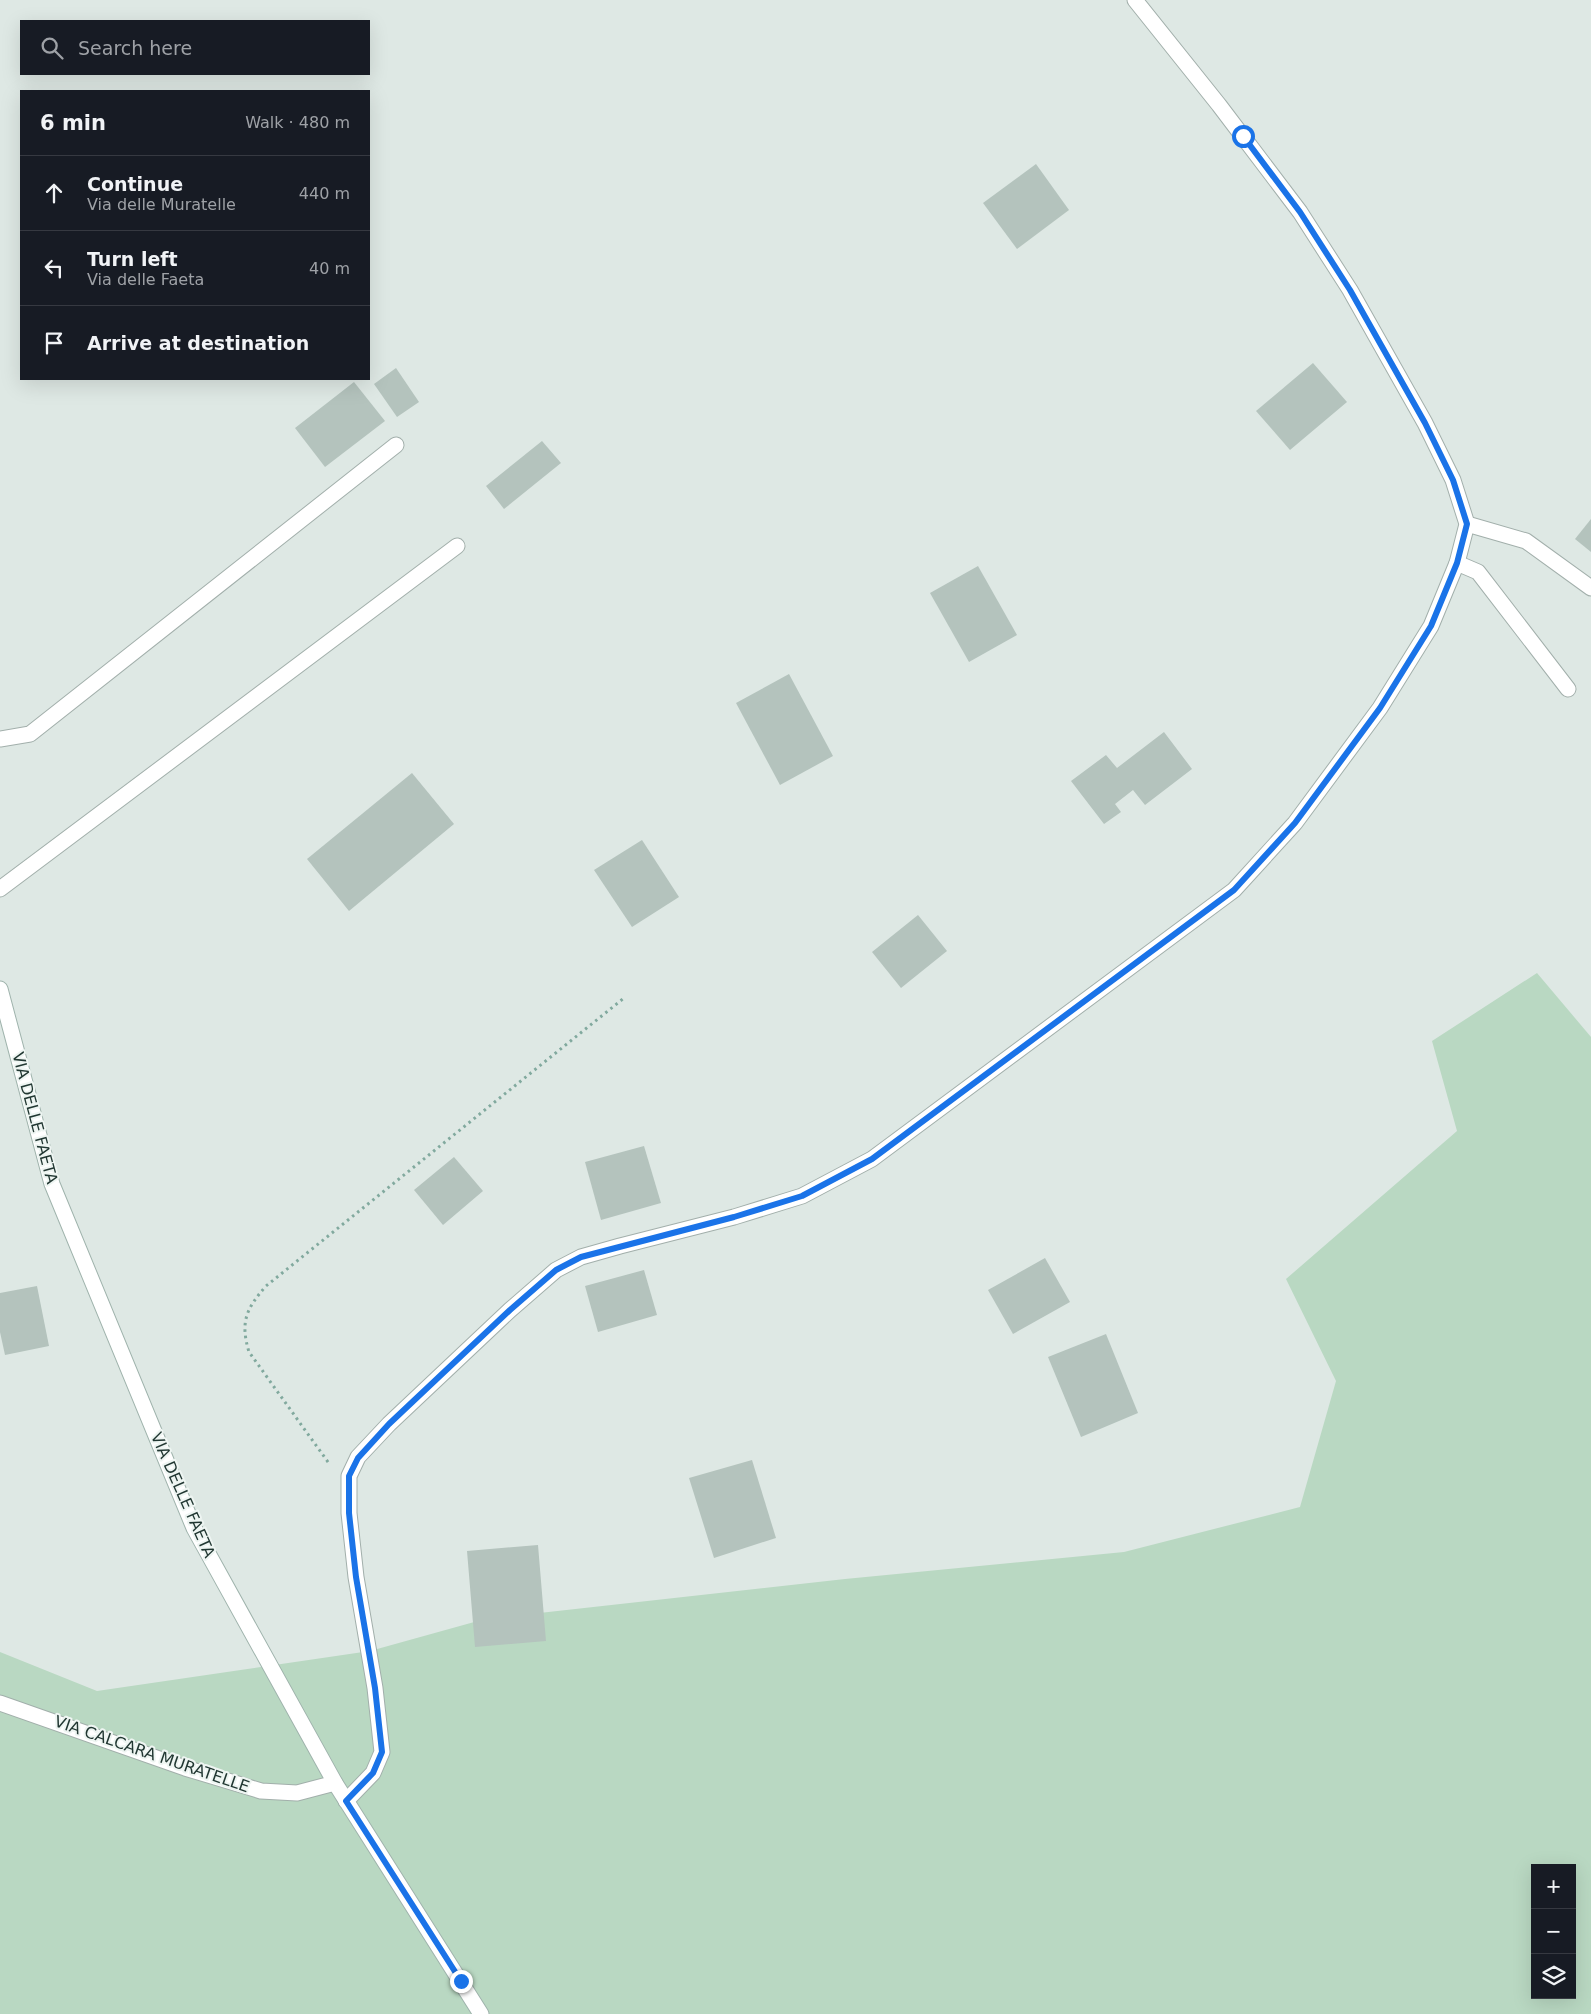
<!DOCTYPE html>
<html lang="en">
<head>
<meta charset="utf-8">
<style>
	body { margin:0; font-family:"DejaVu Sans",sans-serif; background:#20242c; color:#f1f3f6 }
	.controls { position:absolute; right:15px; bottom:15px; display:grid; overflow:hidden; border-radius:0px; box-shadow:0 5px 20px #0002 }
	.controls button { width:45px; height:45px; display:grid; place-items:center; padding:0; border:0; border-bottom:1px solid #363941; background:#171b24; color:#f1f3f6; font:25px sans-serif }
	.stop { position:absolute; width:15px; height:15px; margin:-11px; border:4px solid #1a73e8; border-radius:50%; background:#fff }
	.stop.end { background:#1a73e8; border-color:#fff; box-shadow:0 1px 5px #0008 }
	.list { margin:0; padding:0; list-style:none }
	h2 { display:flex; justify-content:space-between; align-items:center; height:65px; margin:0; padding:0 20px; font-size:21px }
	h2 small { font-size:16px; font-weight:400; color:#9ea1a6 }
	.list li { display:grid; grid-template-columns:32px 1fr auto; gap:15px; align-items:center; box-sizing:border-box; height:75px; padding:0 20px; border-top:1px solid #363941 }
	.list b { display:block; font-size:19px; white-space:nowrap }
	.list p { margin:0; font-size:16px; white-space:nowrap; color:#9ea1a6 }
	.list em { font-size:16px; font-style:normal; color:#9ea1a6 }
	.icon { flex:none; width:28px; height:28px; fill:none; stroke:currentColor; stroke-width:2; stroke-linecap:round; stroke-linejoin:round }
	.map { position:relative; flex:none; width:1591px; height:2014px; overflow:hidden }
	.search { position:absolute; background:#171b24; box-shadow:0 5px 20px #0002; left:20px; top:20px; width:350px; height:55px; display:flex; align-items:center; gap:12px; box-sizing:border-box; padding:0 18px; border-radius:0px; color:#9ea1a6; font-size:19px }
	.panel { position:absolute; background:#171b24; box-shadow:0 5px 20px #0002; left:20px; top:90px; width:350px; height:290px; border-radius:0px }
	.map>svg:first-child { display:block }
</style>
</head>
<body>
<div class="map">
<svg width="1591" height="2014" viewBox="0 0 1591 2014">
	<rect width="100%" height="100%" fill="#dee8e4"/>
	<!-- green -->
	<path fill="#b9d8c2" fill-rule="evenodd" d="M1537 973 1591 1037V2014H0V1652L97 1691 370 1651 485 1619 845 1579 1124 1552 1300 1507 1336 1381 1286 1279 1457 1131 1432 1041ZM1535 1868H1572V1995H1535Z"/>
	<!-- building -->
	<g fill="#b4c3bd">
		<path d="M1036 164 1069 210 1017 249 983 203Z"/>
		<path d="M1313 363 1347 402 1290 450 1256 411Z"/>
		<path d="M396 368 419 402 397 417 374 384Z"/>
		<path d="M354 382 385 421 325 467 295 428Z"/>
		<path d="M542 441 561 463 504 509 486 486Z"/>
		<path d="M1591 519V552L1575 539Z"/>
		<path d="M978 566 1017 635 969 662 930 593Z"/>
		<path d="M789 674 833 756 780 785 736 703Z"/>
		<path d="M1164 732 1192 769 1145 805 1133 790 1115 804 1121 812 1104 824 1071 781 1106 755 1117 768Z"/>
		<path d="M412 773 454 824 349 911 307 859Z"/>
		<path d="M642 840 679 897 632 927 594 870Z"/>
		<path d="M918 915 947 951 901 988 872 952Z"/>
		<path d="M644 1146 661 1203 601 1220 585 1162Z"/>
		<path d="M454 1157 483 1191 443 1225 414 1190Z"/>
		<path d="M1045 1258 1070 1302 1013 1334 988 1290Z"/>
		<path d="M644 1270 657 1315 598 1332 585 1286Z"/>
		<path d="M37 1286 49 1346 5 1355 0 1332V1293Z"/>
		<path d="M1106 1334 1138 1413 1081 1437 1048 1357Z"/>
		<path d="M752 1460 776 1538 714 1558 689 1478Z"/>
		<path d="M538 1545 546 1641 475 1647 467 1551Z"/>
	</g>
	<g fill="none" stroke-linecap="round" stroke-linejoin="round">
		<!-- lane casing -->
		<g stroke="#a2afab" stroke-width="17">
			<g id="lane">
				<path d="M1467 524 1526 541 1591 588"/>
				<path d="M1457 563 1478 572 1568 689"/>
				<path d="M0 739 30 734 396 445"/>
				<path d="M0 889 457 546"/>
			</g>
		</g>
		<!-- street casing -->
		<g stroke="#a2afab" stroke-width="17">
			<g id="street">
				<path d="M0 1703 185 1768 261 1791 297 1793 335 1783"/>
				<path d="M346 1801 373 1773 382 1752 375 1688 356 1577 349 1513V1476L358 1457 389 1424 510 1310 556 1270 581 1257 620 1246 734 1217 802 1196 872 1159 1234 890 1295 823 1380 708 1431 626 1457 563 1467 524 1453 480 1425 423 1350 290 1300 212 1219 105 1135 0"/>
			</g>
		</g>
		<!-- secondary casing -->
		<g stroke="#9fb3ac" stroke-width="17">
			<path id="secondary" d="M0 989 52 1184 194 1528 335 1783 481 2014"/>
		</g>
		<!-- path -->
		<path stroke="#81a99e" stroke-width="3" stroke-dasharray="2.5 4" stroke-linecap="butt" d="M328 1462 249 1352C240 1322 246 1309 266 1286L624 998"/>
		<!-- lane -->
		<use href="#lane" stroke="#fff" stroke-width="15"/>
		<!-- street -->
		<use href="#street" stroke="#fff" stroke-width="15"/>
		<!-- secondary -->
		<use href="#secondary" stroke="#fff" stroke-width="15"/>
	</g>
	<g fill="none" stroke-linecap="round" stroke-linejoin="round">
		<!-- route -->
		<path stroke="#1a73e8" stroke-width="6" d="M461 1981 346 1801 373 1773 382 1752 375 1688 356 1577 349 1513V1476L358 1458 389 1424 510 1310 556 1270 581 1257 734 1217 802 1196 872 1159 1234 890 1295 823 1380 708 1431 626 1457 563 1467 524 1453 480 1425 423 1350 290 1300 212 1243 136"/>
	</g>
	<g text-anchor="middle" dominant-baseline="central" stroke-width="4" stroke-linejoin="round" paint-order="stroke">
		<!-- street labels -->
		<g font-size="16" fill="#213732" stroke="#eef5f2">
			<text transform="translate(35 1118) rotate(75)">VIA DELLE FAETA</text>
			<text transform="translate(183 1495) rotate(66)">VIA DELLE FAETA</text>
			<text transform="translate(152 1754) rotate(19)">VIA CALCARA MURATELLE</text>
		</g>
	</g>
</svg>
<div class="controls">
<button>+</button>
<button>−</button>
<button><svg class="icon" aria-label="layers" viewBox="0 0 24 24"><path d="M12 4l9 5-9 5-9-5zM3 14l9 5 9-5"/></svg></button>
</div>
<div class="stop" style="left:1243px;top:136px"></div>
<div class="stop end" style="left:461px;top:1981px"></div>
<div class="search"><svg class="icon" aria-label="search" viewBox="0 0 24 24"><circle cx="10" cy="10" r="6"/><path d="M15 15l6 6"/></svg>Search here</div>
<section class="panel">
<h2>6 min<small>Walk · 480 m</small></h2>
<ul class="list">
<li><svg class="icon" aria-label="ahead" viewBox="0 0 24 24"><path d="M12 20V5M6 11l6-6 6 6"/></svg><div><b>Continue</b><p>Via delle Muratelle</p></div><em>440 m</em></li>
<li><svg class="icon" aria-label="left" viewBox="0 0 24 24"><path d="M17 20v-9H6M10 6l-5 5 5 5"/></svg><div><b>Turn left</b><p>Via delle Faeta</p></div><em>40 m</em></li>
<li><svg class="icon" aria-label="arrive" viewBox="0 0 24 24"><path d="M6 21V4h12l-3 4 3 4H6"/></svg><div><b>Arrive at destination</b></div></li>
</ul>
</section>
</div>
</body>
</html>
